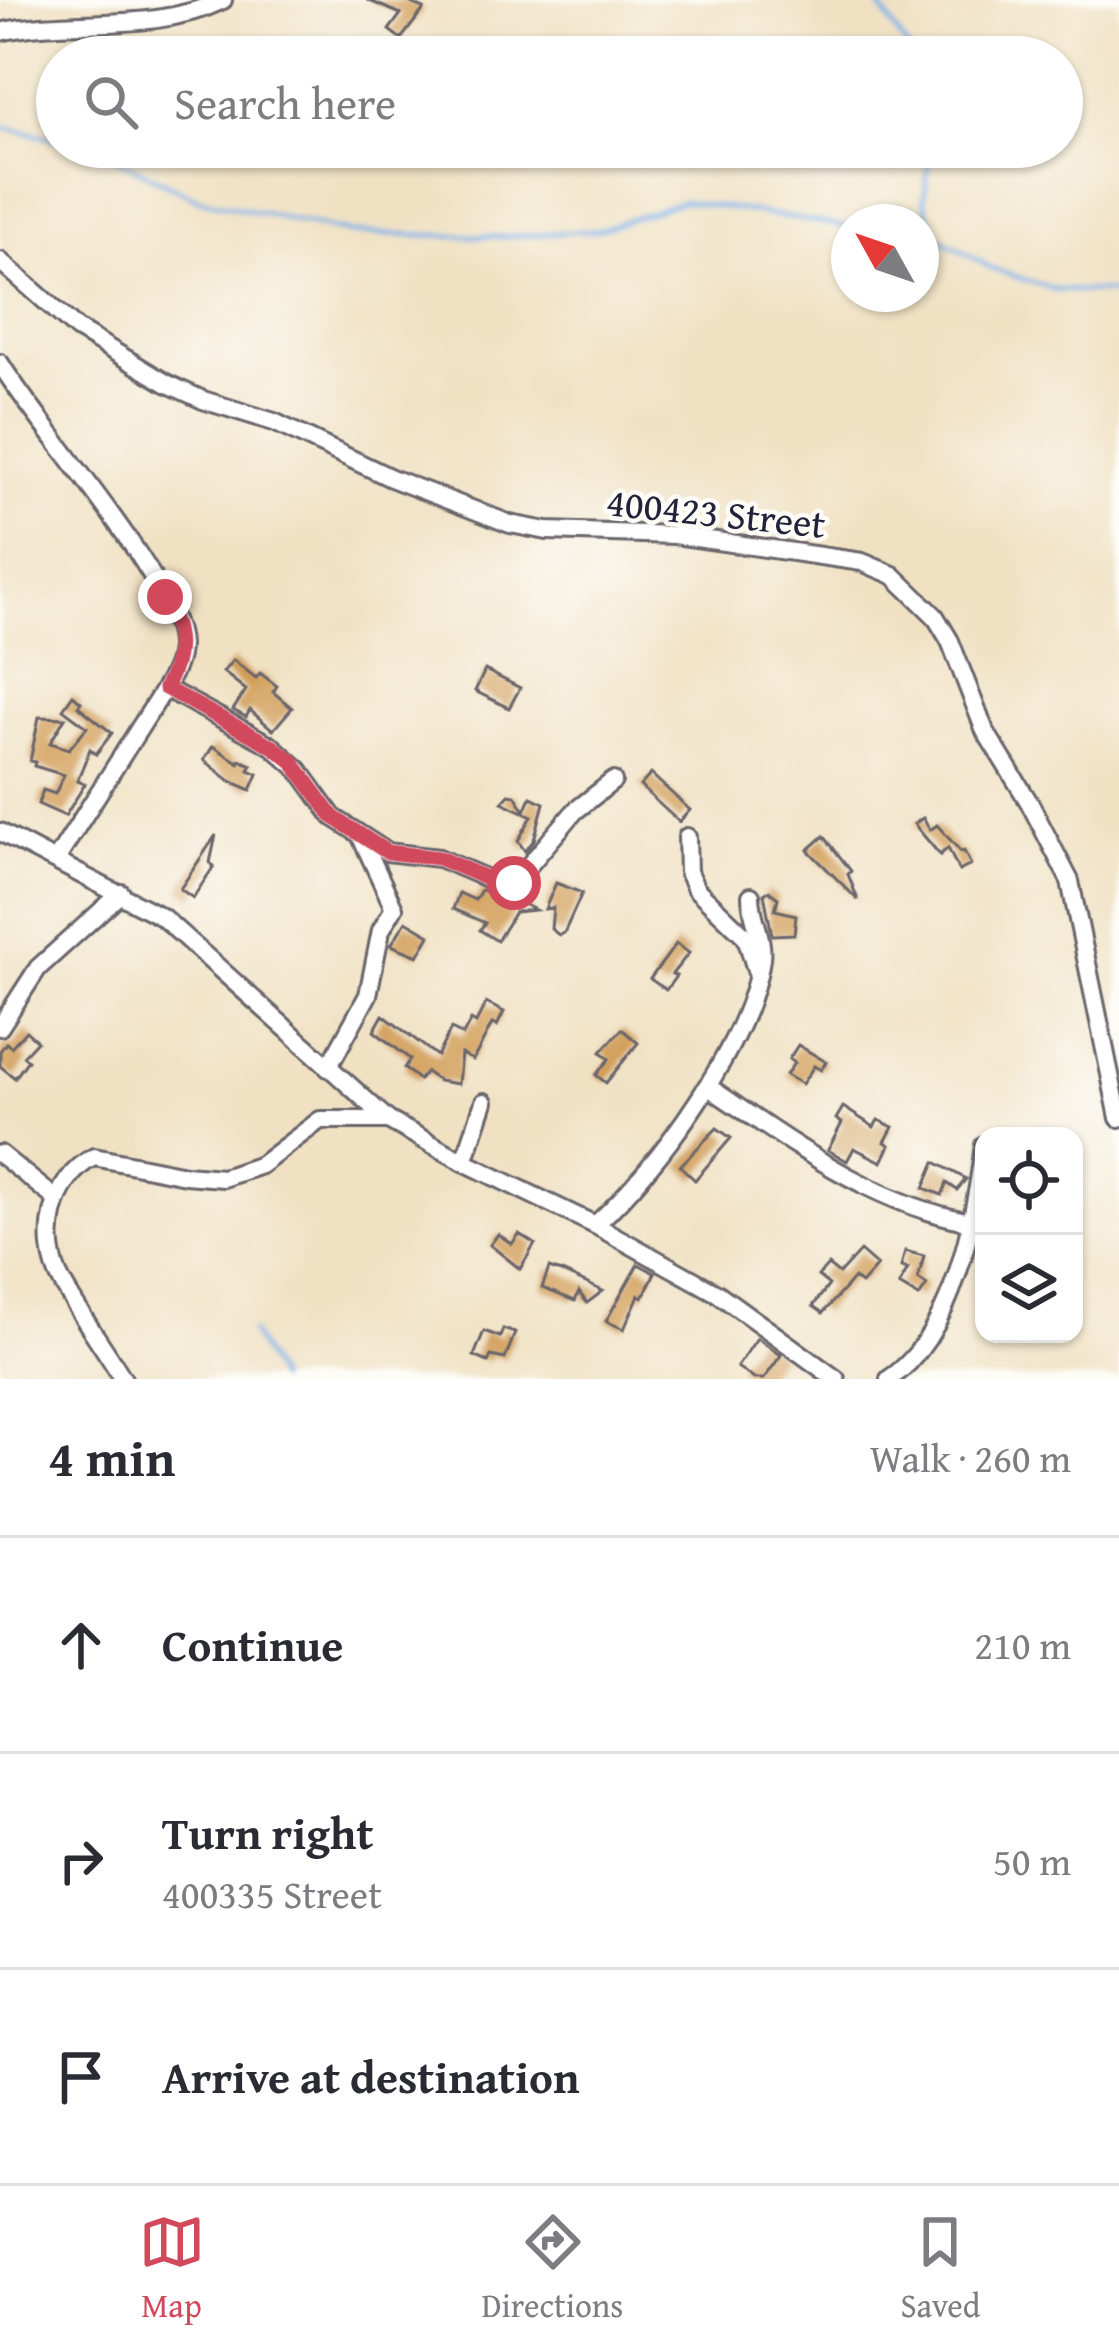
<!DOCTYPE html>
<html lang="en">
<head>
<meta charset="utf-8">
<style>
	body { margin:0; font-family:"Gentium Book Plus",serif; background:#f7f7f7; color:#2b2b33 }
	.controls { position:absolute; right:36px; bottom:36px; display:grid; overflow:hidden; border-radius:24px; box-shadow:0 3px 9px #0004 }
	.controls button { width:108px; height:108px; display:grid; place-items:center; padding:0; border:0; border-bottom:3px solid #e1e1e2; background:#fff; color:#2b2b33; font:60px sans-serif }
	.compass { position:absolute; left:831px; top:204px; width:108px; height:108px; border-radius:50%; background:#fff; box-shadow:0 3px 9px #0004; rotate:310deg }
	.stop { position:absolute; width:36px; height:36px; margin:-27px; border:9px solid #d1495b; border-radius:50%; background:#fff }
	.stop.end { background:#d1495b; border-color:#fff; box-shadow:0 3px 12px #0008 }
	.list { margin:0; padding:0; list-style:none }
	h2 { display:flex; justify-content:space-between; align-items:center; height:156px; margin:0; padding:0 48px; font-size:51px }
	h2 small { font-size:39px; font-weight:400; color:#7c7c81 }
	.list li { display:grid; grid-template-columns:78px 1fr auto; gap:36px; align-items:center; box-sizing:border-box; height:216px; padding:0 48px; border-top:3px solid #e1e1e2 }
	.list b { display:block; font-size:45px; white-space:nowrap }
	.list p { margin:0; font-size:39px; white-space:nowrap; color:#7c7c81 }
	.list em { font-size:39px; font-style:normal; color:#7c7c81 }
	.icon { flex:none; width:66px; height:66px; fill:none; stroke:currentColor; stroke-width:2; stroke-linecap:round; stroke-linejoin:round }
	.map { position:relative; flex:none; width:1119px; height:1379px; overflow:hidden }
	.search { position:absolute; background:#fff; box-shadow:0 3px 9px #0004; left:36px; right:36px; top:36px; height:132px; display:flex; align-items:center; gap:30px; box-sizing:border-box; padding:0 42px; border-radius:66px; color:#7c7c81; font-size:45px }
	.sheet { height:804px; background:#fff }
	nav { display:flex; justify-content:space-around; align-items:center; box-sizing:border-box; height:168px; border-top:3px solid #e1e1e2; background:#fff; font-size:33px; color:#7c7c81 }
	nav a { display:grid; justify-items:center; gap:6px }
	nav .on { color:#d1495b }
	.map>svg:first-child { display:block }
</style>
</head>
<body>
<div class="map">
<svg width="1119" height="1379" viewBox="0 0 1119 1379">
	<rect width="100%" height="100%" fill="#fdfcf7"/>
	<filter id="ink" filterUnits="userSpaceOnUse"><feTurbulence type="fractalNoise" baseFrequency=".00833" numOctaves="2"/><feDisplacementMap in="SourceGraphic" scale="24" xChannelSelector="R" yChannelSelector="G"/><feConvolveMatrix kernelMatrix="1 2 1 2 8 2 1 2 1" color-interpolation-filters="sRGB"/></filter>
	<filter id="wash" filterUnits="userSpaceOnUse"><feTurbulence type="fractalNoise" baseFrequency=".004" numOctaves="4" result="noise"/><feDisplacementMap in="SourceGraphic" scale="48" xChannelSelector="R" yChannelSelector="G"/><feGaussianBlur stdDeviation="2.7" result="paint"/><feColorMatrix in="noise" values="0 0 0 0 0 0 0 0 0 0 0 0 0 0 0 0 0 1.4 0 .05"/><feComposite in="paint" operator="in"/></filter>
	<g filter="url(#wash)">
		<rect width="100%" height="100%" fill="#f0e1c3"/>
		<g fill="none" stroke-linecap="round" stroke-linejoin="round">
			<!-- stream -->
			<g stroke="#79b1e8" stroke-width="4.5">
				<path d="M876 0 913 57"/>
				<path d="M0 126 57 139"/>
				<path d="M84 147 107 154 198 199 352 233 503 237 598 230 683 201 849 227"/>
				<path d="M931 147 924 200 935 236 995 270 1057 290 1109 292 1119 296"/>
				<path d="M891 222H911"/>
				<path d="M251 1332 277 1379"/>
			</g>
		</g>
		<g id="blocks">
			<!-- building -->
			<g fill="#d19d57">
				<path d="M367 0H404L424 9 401 39 389 30 401 14Z"/>
				<path d="M233 660 256 678 260 673 277 686 273 692 292 708 273 730 250 710 246 717 233 710 246 690 223 672Z"/>
				<path d="M485 670 520 688 509 708 475 691Z"/>
				<path d="M73 695 81 702 78 706 112 733 96 754 90 749 77 781 85 784 65 816 38 804 43 790 55 794 64 775 34 766 35 762 30 761 39 717 65 718 50 743 69 749 87 727 63 709Z"/>
				<path d="M213 746 239 763 240 760 252 765 249 770 258 774 251 790 230 781 204 760Z"/>
				<path d="M651 774 690 810 679 822 640 786Z"/>
				<path d="M509 794 515 795 525 811 531 797 544 803 534 840 525 851 518 841 532 816 502 802Z"/>
				<path d="M923 818 930 830 937 825 961 852 964 851 971 865 959 871 948 848 940 855 914 824Z"/>
				<path d="M216 835 210 863 214 866 193 898 180 889Z"/>
				<path d="M824 836 851 871 848 874 858 900 808 850Z"/>
				<path d="M556 883 582 893 564 933 559 935 551 929 553 908 545 909Z"/>
				<path d="M481 890 506 895 535 910 515 912 497 941 480 930 485 923 453 909 459 893 475 900Z"/>
				<path d="M769 891 778 898 775 910 796 915 794 934 772 935 764 894Z"/>
				<path d="M406 921 430 935 418 956 391 945Z"/>
				<path d="M676 944 689 953 672 974 676 976 666 990 650 979Z"/>
				<path d="M486 1003 504 1012 497 1026 492 1024 473 1060 461 1054 458 1084 439 1081 426 1072 419 1080 404 1068 410 1059 374 1031 383 1015 437 1056 451 1029 463 1035 471 1020 476 1023Z"/>
				<path d="M622 1029 638 1043 606 1083 596 1075 609 1059 601 1052Z"/>
				<path d="M26 1031 37 1041 23 1056 28 1060 15 1078 0 1066V1051L6 1043 11 1047Z"/>
				<path d="M798 1045 826 1062 821 1070 814 1066 802 1084 786 1075 794 1063 789 1059Z"/>
				<path d="M843 1107 874 1127 878 1120 893 1127 885 1142 890 1145 882 1162 854 1148 847 1161 828 1150 842 1123 836 1119Z"/>
				<path d="M717 1128 731 1138 695 1180 680 1166Z"/>
				<path d="M935 1162 966 1179 957 1190 947 1183 942 1195 924 1188Z"/>
				<path d="M498 1234 512 1244 519 1234 535 1244 520 1269 490 1245Z"/>
				<path d="M860 1251 877 1266 861 1284 854 1278 823 1313 813 1306 829 1285 818 1276 828 1265 839 1274Z"/>
				<path d="M905 1251 924 1256 918 1279 927 1285 919 1297 899 1285 908 1269 901 1267Z"/>
				<path d="M638 1264 655 1273 643 1297 639 1295 624 1329 606 1321Z"/>
				<path d="M549 1268 564 1273 603 1291 587 1303 579 1292 575 1301 542 1288Z"/>
				<path d="M503 1329 515 1333 505 1359 491 1356 488 1362 474 1356 484 1331 500 1337Z"/>
				<path d="M757 1338 781 1355 764 1379H754L737 1367Z"/>
			</g>
		</g>
	</g>
	<g filter="url(#ink)">
		<use href="#blocks" fill-opacity="0" stroke="#6a656b" stroke-width="3"/>
		<g fill="none" stroke-linecap="round" stroke-linejoin="round">
			<!-- minor casing -->
			<g stroke="#6a656b" stroke-width="22">
				<g id="minor">
					<path d="M0 32C74 16 152 34 223 0"/>
					<path d="M0 261 77 329 166 383 203 400 274 422 391 478 510 524 547 531 675 535 862 562 893 575 935 616 950 641 985 731 1029 802 1070 881 1119 1118"/>
					<path d="M0 363C37 425 180 585 180 645 180 661 173 674 165 688L56 860"/>
					<path d="M165 688 272 746 299 770 333 817 387 852 439 858 495 882 514 883 575 811 613 781"/>
					<path d="M0 832 162 917 388 1120 464 1162 595 1225 717 1293 836 1379"/>
					<path d="M687 837 688 872 696 889 746 937 756 970"/>
					<path d="M0 1027 38 968 121 893"/>
					<path d="M328 1068 368 995 381 930 394 908 361 837"/>
					<path d="M707 1086C789 1141 872 1204 971 1222"/>
					<path d="M0 1154 56 1199"/>
					<path d="M464 1162 484 1102"/>
					<path d="M595 1225C658 1168 749 1043 761 959 764 937 751 918 751 896"/>
					<path d="M123 1379C104 1347 80 1315 62 1282 39 1241 51 1179 94 1157L185 1175 223 1178 261 1165 320 1120H388"/>
					<path d="M889 1379C954 1336 975 1218 984 1145"/>
				</g>
			</g>
			<!-- minor -->
			<use href="#minor" stroke="#fff" stroke-width="16"/>
		</g>
	</g>
	<g fill="none" stroke-linecap="round" stroke-linejoin="round" filter="url(#ink)">
		<!-- route -->
		<path stroke="#d1495b" stroke-width="15" d="M165 597C180 633 184 653 165 688L272 746 291 760 333 817 387 852 439 858 495 882 514 883"/>
	</g>
	<g text-anchor="middle" dominant-baseline="central" stroke-width="9" stroke-linejoin="round" paint-order="stroke">
		<!-- street labels -->
		<g font-size="39" fill="#22223b" stroke="#fdfcf7">
			<text transform="translate(716 512) rotate(6)">400423 Street</text>
		</g>
	</g>
</svg>
<div class="controls">
<button><svg class="icon" aria-label="locate" viewBox="0 0 24 24"><circle cx="12" cy="12" r="6"/><path d="M12 2v4M12 18v4M2 12h4M18 12h4"/></svg></button>
<button><svg class="icon" aria-label="layers" viewBox="0 0 24 24"><path d="M12 4l9 5-9 5-9-5zM3 14l9 5 9-5"/></svg></button>
</div>
<svg class="compass" viewBox="-18 -18 36 36"><path d="M0-13l5 13h-10z" fill="#e53935"/><path d="M0 13l5-13h-10z" fill="#7c7c81"/></svg>
<div class="stop" style="left:514px;top:883px"></div>
<div class="stop end" style="left:165px;top:597px"></div>
<div class="search"><svg class="icon" aria-label="search" viewBox="0 0 24 24"><circle cx="10" cy="10" r="6"/><path d="M15 15l6 6"/></svg>Search here</div>
</div>
<section class="sheet">
<h2>4 min<small>Walk · 260 m</small></h2>
<ul class="list">
<li><svg class="icon" aria-label="ahead" viewBox="0 0 24 24"><path d="M12 20V5M6 11l6-6 6 6"/></svg><div><b>Continue</b></div><em>210 m</em></li>
<li><svg class="icon" aria-label="right" viewBox="0 0 24 24"><path d="M7 20v-9h11M14 6l5 5-5 5"/></svg><div><b>Turn right</b><p>400335 Street</p></div><em>50 m</em></li>
<li><svg class="icon" aria-label="arrive" viewBox="0 0 24 24"><path d="M6 21V4h12l-3 4 3 4H6"/></svg><div><b>Arrive at destination</b></div></li>
</ul>
</section>
<nav>
<a class="on"><svg class="icon" aria-label="map" viewBox="0 0 24 24"><path d="M3 6l6-2 6 2 6-2v14l-6 2-6-2-6 2zM9 4v14M15 6v14"/></svg>Map</a>
<a><svg class="icon" aria-label="directions" viewBox="0 0 24 24"><path d="M12 3l9 9-9 9-9-9zM9 14v-3h6M13 9l2 2-2 2"/></svg>Directions</a>
<a><svg class="icon" aria-label="saved" viewBox="0 0 24 24"><path d="M7 4h10v16l-5-4-5 4z"/></svg>Saved</a>
</nav>
</body>
</html>
